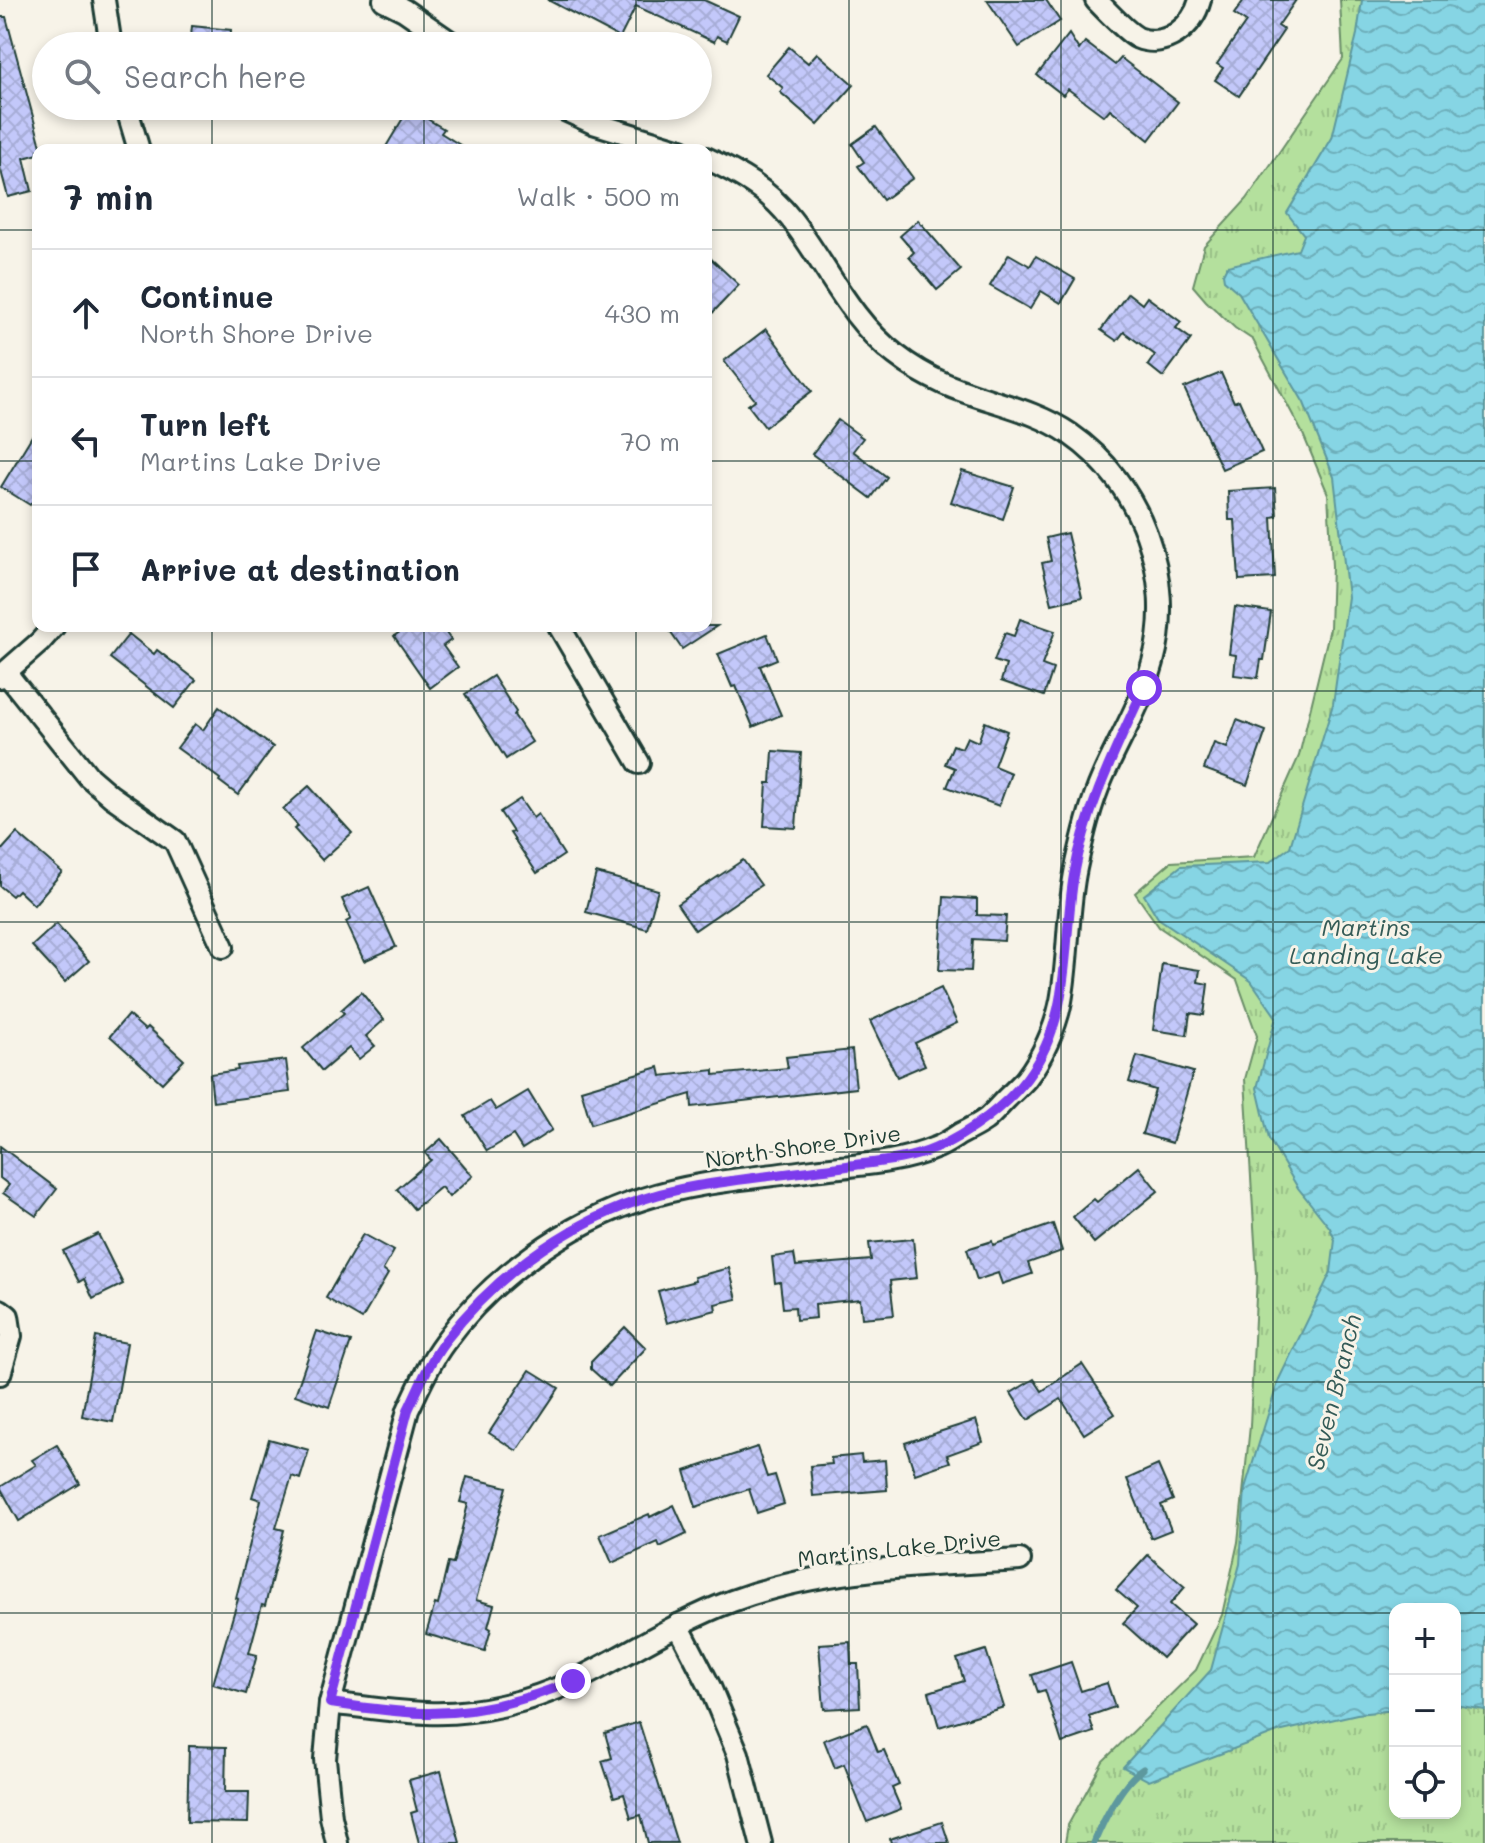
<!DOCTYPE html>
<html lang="en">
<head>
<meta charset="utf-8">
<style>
	body { margin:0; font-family:Mali,sans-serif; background:#f6f6f7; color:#1f2937 }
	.controls { position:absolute; right:24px; bottom:24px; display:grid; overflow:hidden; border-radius:16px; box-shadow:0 4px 12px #0003 }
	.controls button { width:72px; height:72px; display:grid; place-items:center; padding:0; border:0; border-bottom:2px solid #e0e1e3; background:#fff; color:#1f2937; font:40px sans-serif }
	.stop { position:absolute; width:24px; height:24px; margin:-18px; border:6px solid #7c3aed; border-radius:50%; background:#fff }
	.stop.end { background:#7c3aed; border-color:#fff; box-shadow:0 2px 8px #0008 }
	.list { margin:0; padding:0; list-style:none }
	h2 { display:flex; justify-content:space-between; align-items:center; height:104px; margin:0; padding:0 32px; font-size:34px }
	h2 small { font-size:26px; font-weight:400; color:#747a83 }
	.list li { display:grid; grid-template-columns:52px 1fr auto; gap:24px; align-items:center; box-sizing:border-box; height:128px; padding:0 32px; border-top:2px solid #e0e1e3 }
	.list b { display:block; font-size:30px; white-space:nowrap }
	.list p { margin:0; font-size:26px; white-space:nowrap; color:#747a83 }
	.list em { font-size:26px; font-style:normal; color:#747a83 }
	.icon { flex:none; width:44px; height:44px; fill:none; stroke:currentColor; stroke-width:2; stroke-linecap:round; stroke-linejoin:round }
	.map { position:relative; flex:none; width:1485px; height:1843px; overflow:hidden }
	.search { position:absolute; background:#fff; box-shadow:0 4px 12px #0003; left:32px; top:32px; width:680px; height:88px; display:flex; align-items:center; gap:20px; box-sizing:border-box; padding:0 28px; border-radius:44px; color:#747a83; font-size:30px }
	.panel { position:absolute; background:#fff; box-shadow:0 4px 12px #0003; left:32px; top:144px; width:680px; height:488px; border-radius:16px }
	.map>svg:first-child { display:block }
</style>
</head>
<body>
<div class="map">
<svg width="1485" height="1843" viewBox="0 0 1485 1843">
	<defs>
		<pattern id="park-tufts" width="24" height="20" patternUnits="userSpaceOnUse" patternTransform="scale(2)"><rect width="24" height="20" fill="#b4e09d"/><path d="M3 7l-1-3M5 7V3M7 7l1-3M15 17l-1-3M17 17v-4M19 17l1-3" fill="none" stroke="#9ac188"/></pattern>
		<pattern id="water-waves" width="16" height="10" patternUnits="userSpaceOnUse" patternTransform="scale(2)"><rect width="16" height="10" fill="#86d5e4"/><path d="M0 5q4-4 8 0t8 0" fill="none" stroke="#6daeba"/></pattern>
		<pattern id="building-cross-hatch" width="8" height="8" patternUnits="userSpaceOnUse" patternTransform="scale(2)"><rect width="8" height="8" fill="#c3c8fa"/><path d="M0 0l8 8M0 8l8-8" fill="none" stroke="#a7add7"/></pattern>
	</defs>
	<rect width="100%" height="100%" fill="#f7f3e8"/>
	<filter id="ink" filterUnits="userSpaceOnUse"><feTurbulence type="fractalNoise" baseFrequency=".0125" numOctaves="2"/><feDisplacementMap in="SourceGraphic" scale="16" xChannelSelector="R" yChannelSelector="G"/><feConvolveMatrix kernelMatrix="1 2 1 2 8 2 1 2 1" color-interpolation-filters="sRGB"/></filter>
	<g filter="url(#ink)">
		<!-- park -->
		<path fill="url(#park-tufts)" stroke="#6a8e68" stroke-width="2" fill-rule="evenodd" d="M1340 0H1485V1843H1065L1068 1825 1103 1761 1196 1670 1222 1615 1238 1542 1250 1426 1257 1275 1245 1079 1257 1036 1237 980 1159 927 1135 893 1171 862 1254 857 1299 756 1330 628 1332 566 1328 494 1303 434 1253 340 1235 328 1206 301 1193 286 1204 246 1247 199 1343 59ZM1395 1609H1455V1813H1395Z"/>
		<!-- water -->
		<path fill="url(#water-waves)" stroke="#5d989e" stroke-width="2" d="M1362 0H1485V1710L1455 1705V1609H1395V1710L1357 1714 1278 1732 1149 1781 1123 1767 1211 1670 1240 1564 1245 1488 1279 1379 1331 1272 1335 1240 1330 1228 1298 1188 1269 1139 1257 1088 1276 1017 1251 981 1158 918 1144 895 1181 866 1270 862 1290 847 1333 704 1348 597 1334 477 1304 403 1239 293 1224 280 1223 274 1227 266 1298 250 1304 235 1287 213 1332 138 1357 34Z"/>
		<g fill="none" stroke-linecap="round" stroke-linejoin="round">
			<!-- stream -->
			<path stroke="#5d989e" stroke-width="7" d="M1094 1843C1103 1821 1122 1782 1143 1769"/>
		</g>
		<!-- building -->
		<g fill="url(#building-cross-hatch)" stroke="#1f3d34" stroke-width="2">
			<path d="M548 0H704L739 16 727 41 717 36 714 42 636 6 620 38Z"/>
			<path d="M987 0H1046L1060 21 1019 47Z"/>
			<path d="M1244 0H1296L1278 26 1284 30 1239 96 1215 80 1223 68 1217 64 1246 22 1234 14Z"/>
			<path d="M0 17H6L42 150H38V154L24 158 32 191 8 197 0 167Z"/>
			<path d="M192 26 231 30 230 46H190Z"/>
			<path d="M1069 34 1079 50 1085 42 1115 65 1121 58 1178 102 1149 140 1110 109 1104 116 1068 89 1063 95 1037 75Z"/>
			<path d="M789 47 808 63 817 53 854 85 818 125 780 92 783 88 766 74Z"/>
			<path d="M409 108 444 129 441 133 468 150H384Z"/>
			<path d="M876 127 913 178 883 200 858 166 864 162 852 144Z"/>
			<path d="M918 220 961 270 937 290 909 257 914 252 900 236Z"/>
			<path d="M706 254 739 285 706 320Z"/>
			<path d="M1009 254 1030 266 1036 256 1075 279 1061 303 1041 291 1030 309 990 286Z"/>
			<path d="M1128 293 1142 304 1147 297 1181 322 1176 328 1191 339 1163 377 1148 365 1155 355 1124 332 1117 341 1101 330Z"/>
			<path d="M766 329 812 391 765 427 748 405 755 400 724 361Z"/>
			<path d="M1221 373 1234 402 1239 400 1262 452 1222 469 1184 388Z"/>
			<path d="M838 420 863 438 853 451 887 477 871 498 812 454Z"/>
			<path d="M38 426V493L30 505 1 487Z"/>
			<path d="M962 471 1014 487 1003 519 951 502Z"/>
			<path d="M1275 488 1277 516 1272 517 1275 578 1239 580 1235 520H1229L1228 491Z"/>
			<path d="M1067 533 1082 597 1052 604 1042 563 1051 561 1046 538Z"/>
			<path d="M1235 607 1271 612 1264 660H1261L1258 678 1234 675 1236 655 1229 654Z"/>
			<path d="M1020 619 1055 631 1042 665 1053 669 1044 696 1001 681 1006 665 994 661 1005 633 1014 636Z"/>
			<path d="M409 626H441L451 640 443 646 458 667 430 688 394 636Z"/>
			<path d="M666 626H717L682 649Z"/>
			<path d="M129 634 154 654 157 650 196 680 174 708 110 658Z"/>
			<path d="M767 634 777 659 760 666 781 715 753 727 736 686 732 687 718 654Z"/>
			<path d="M493 676 516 712 514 715 532 742 506 759 465 694Z"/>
			<path d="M219 707 273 747 238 795 219 781 220 779 177 748 195 724 203 730Z"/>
			<path d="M1237 720 1266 731 1247 785 1204 769 1214 743 1227 748Z"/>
			<path d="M985 722 1007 731 994 766 1011 773 999 806 947 787 955 768 945 764 953 745 962 748 967 737 978 742Z"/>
			<path d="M773 751 801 753 796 828 764 826 767 783H771Z"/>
			<path d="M309 786 352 833 322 860 294 829 298 826 283 809Z"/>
			<path d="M520 799 533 818 538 814 564 855 537 873 510 833 513 832 500 812Z"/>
			<path d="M17 833 62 872 34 905 18 890 12 896 0 886V852Z"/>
			<path d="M743 860 761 885 695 930 677 904Z"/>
			<path d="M596 873 658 890 647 929 586 912Z"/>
			<path d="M369 887 396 947 364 961 346 922 351 919 342 899Z"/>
			<path d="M944 897 977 899V915L1006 916 1004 941 973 939 971 971 939 970Z"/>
			<path d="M56 924 89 961 65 982 32 946Z"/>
			<path d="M1162 964 1200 970 1198 982 1208 984 1204 1015 1190 1013 1187 1035 1153 1030Z"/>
			<path d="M941 988 957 1023 915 1043 925 1065 897 1077 870 1021Z"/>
			<path d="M361 992 384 1020 366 1036 375 1046 359 1059 349 1048 322 1071 303 1048 344 1013 341 1010Z"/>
			<path d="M128 1015 145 1030 148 1027 184 1060 162 1083 110 1036Z"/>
			<path d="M852 1050 856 1088 692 1107 691 1094 591 1124 581 1090 659 1067 661 1076 714 1070V1075L788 1068 786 1057Z"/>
			<path d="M1137 1056 1193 1072 1172 1143 1142 1134 1155 1090 1129 1082Z"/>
			<path d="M286 1060 290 1092 213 1102 210 1074 238 1070 237 1066Z"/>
			<path d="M528 1091 552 1130 522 1149 513 1135 487 1151 465 1116 490 1101 496 1110Z"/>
			<path d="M441 1139 473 1176 449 1197 441 1187 414 1209 397 1189 431 1160 425 1153Z"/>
			<path d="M0 1146 57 1189 36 1216 3 1193 9 1185 0 1178Z"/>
			<path d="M1139 1167 1158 1191 1094 1243 1073 1217 1094 1199 1097 1202Z"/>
			<path d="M1053 1224 1062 1251 1028 1263 1032 1274 1002 1284 998 1273 977 1280 967 1249 992 1241 993 1245Z"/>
			<path d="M98 1234 123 1284 93 1299 84 1279 79 1282 63 1251Z"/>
			<path d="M363 1234 394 1251 383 1270 388 1274 362 1319 326 1298Z"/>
			<path d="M913 1239 917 1278 890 1281 894 1315 862 1318 860 1299 815 1304 816 1318 796 1320 795 1307 783 1308 780 1282 775 1283 772 1257 794 1254 796 1266 871 1260 869 1243Z"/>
			<path d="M729 1268 737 1299 715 1304 716 1310 667 1323 658 1291 695 1281 694 1277Z"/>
			<path d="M625 1327 646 1348 610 1386 591 1369V1362Z"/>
			<path d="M317 1331 351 1342 329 1407 295 1395Z"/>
			<path d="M96 1337 127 1343 113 1422 82 1416Z"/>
			<path d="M1082 1364 1115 1414 1084 1434 1061 1399 1028 1420 1011 1393 1034 1379 1042 1391Z"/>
			<path d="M530 1370 559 1388 517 1451 489 1433Z"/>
			<path d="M976 1420 983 1442 947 1455 950 1462 915 1474 905 1443Z"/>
			<path d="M269 1439 309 1450 300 1479 292 1476 276 1528 284 1530 265 1606 262 1605 249 1653 257 1655 246 1694 213 1684 238 1599 236 1598 261 1500 252 1497Z"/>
			<path d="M57 1445 80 1484 19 1521 0 1487 36 1465 32 1460Z"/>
			<path d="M757 1447 767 1477 775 1475 784 1504 757 1513 749 1489 696 1507 685 1471Z"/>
			<path d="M861 1455 862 1462 885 1460 887 1490 813 1496 810 1466 832 1464 831 1458Z"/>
			<path d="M1158 1465 1173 1500 1161 1505 1171 1530 1151 1538 1127 1479Z"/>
			<path d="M467 1477 507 1487 476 1600 494 1605 488 1627 491 1629 485 1651 426 1634 435 1604 438 1605 448 1563 453 1564 468 1504 460 1502Z"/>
			<path d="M674 1505 687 1534 660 1547 658 1542 612 1563 600 1535 649 1514 650 1517Z"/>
			<path d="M1148 1555 1185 1587 1170 1604 1193 1624 1162 1658 1123 1623 1137 1608 1116 1590Z"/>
			<path d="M850 1642 851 1664H858L860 1707 824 1709 819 1644Z"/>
			<path d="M986 1650 1004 1707 939 1727 929 1692 964 1681 957 1659Z"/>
			<path d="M1071 1662 1081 1691 1107 1683 1115 1707 1089 1716 1094 1732 1062 1743 1045 1690 1038 1692 1032 1675Z"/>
			<path d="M639 1722 677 1843H648L641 1815 631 1818 624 1794 614 1797 602 1761 612 1758 605 1733Z"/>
			<path d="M867 1724 878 1752 884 1750 899 1785 892 1788 901 1809 867 1822 844 1764 835 1768 824 1740Z"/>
			<path d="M189 1746 226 1747 225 1792H249L248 1823 187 1822Z"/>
			<path d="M441 1771 460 1843H419L411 1813 417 1811 409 1780Z"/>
			<path d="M942 1822 949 1843H891L890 1839Z"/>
		</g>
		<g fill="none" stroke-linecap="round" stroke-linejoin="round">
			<!-- street casing -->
			<g stroke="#1f3d34" stroke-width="26">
				<g id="street">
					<path d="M104 0 111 46"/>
					<path d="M384 0 404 10 456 46"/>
					<path d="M1096 0C1105 9 1127 33 1138 38 1166 49 1193 26 1200 0"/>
					<path d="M126 106 139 150"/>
					<path d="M556 106 593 123 681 150"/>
					<path d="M559 626 639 763"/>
					<path d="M6 673 89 777 111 796 175 841 223 947"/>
					<path d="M0 677 40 642 54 626"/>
					<path d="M0 1310 8 1316 11 1336 0 1374"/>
					<path d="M678 1625 710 1687 738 1754 761 1843"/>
					<path d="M330 1703C362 1707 394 1712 427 1713 476 1715 530 1702 574 1681 627 1655 676 1622 732 1601 823 1567 924 1566 1020 1560"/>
					<path d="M337 1843 331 1817 325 1759 330 1703 408 1410C419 1387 429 1363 444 1343 491 1278 567 1223 643 1199 697 1181 757 1178 813 1170 853 1165 898 1164 935 1148 944 1145 952 1139 960 1134 968 1130 978 1125 985 1120 993 1114 999 1106 1006 1099 1012 1093 1020 1086 1026 1079 1042 1058 1056 1027 1061 1001 1069 957 1067 911 1076 868 1083 836 1090 805 1103 776 1120 738 1142 702 1153 662 1176 578 1141 483 1070 434 1032 408 986 402 945 384 929 377 910 366 896 355 850 321 825 262 791 219 769 190 738 173 706 158"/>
				</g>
			</g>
			<!-- street -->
			<use href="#street" stroke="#f7f3e8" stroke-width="20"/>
		</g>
	</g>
	<g fill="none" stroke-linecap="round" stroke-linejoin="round" filter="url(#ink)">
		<!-- route -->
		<path stroke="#7c3aed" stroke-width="10" d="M573 1681C527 1700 479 1713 429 1713 396 1713 362 1707 330 1703L408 1410C419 1387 429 1362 445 1341 506 1262 597 1202 697 1186 747 1178 797 1173 847 1166 877 1162 909 1160 936 1148 968 1134 1006 1106 1027 1078 1073 1016 1062 946 1074 875 1086 808 1116 749 1144 688"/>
	</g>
	<!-- grid -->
	<path fill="none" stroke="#1f3d34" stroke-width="2" stroke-opacity="0.55" d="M212 0V46M424 0V46M636 0V46M849 0V1843M1061 0V1843M1273 0V1843M212 106V150M424 106V150M636 106V150M0 230H38M706 230H1485M0 461H38M706 461H1485M212 626V1843M424 626V1843M636 626V1843M0 691H1485M0 922H1485M0 1152H1485M0 1382H1485M0 1613H1395M1455 1613H1485"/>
	<g text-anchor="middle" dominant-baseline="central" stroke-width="6" stroke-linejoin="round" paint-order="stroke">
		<!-- street labels -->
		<g font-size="22" fill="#1f3d34" stroke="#f7f3e8">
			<text transform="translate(803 1146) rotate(-8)">North Shore Drive</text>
			<text transform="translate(899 1548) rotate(-6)">Martins Lake Drive</text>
		</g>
		<!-- water labels -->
		<g font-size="24" font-style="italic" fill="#345b57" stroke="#f7f3e8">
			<text x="1366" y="926">Martins<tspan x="1366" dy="28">Landing Lake</tspan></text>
			<text transform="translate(1333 1392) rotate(-76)">Seven Branch</text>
		</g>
	</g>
</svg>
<div class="controls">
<button>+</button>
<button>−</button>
<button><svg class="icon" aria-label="locate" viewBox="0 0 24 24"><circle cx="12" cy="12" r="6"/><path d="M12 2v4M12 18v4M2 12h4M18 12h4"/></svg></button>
</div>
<div class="stop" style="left:1144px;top:688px"></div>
<div class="stop end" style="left:573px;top:1681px"></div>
<div class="search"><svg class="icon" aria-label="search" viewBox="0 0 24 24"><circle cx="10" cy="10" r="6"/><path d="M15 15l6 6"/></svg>Search here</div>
<section class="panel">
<h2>7 min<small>Walk · 500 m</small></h2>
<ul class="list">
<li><svg class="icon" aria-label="ahead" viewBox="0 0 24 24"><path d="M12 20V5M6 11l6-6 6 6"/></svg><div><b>Continue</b><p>North Shore Drive</p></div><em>430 m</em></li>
<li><svg class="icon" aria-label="left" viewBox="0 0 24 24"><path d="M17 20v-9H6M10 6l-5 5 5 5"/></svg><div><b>Turn left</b><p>Martins Lake Drive</p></div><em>70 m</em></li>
<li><svg class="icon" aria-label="arrive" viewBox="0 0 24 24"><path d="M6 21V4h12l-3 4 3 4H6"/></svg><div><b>Arrive at destination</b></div></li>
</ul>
</section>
</div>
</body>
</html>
